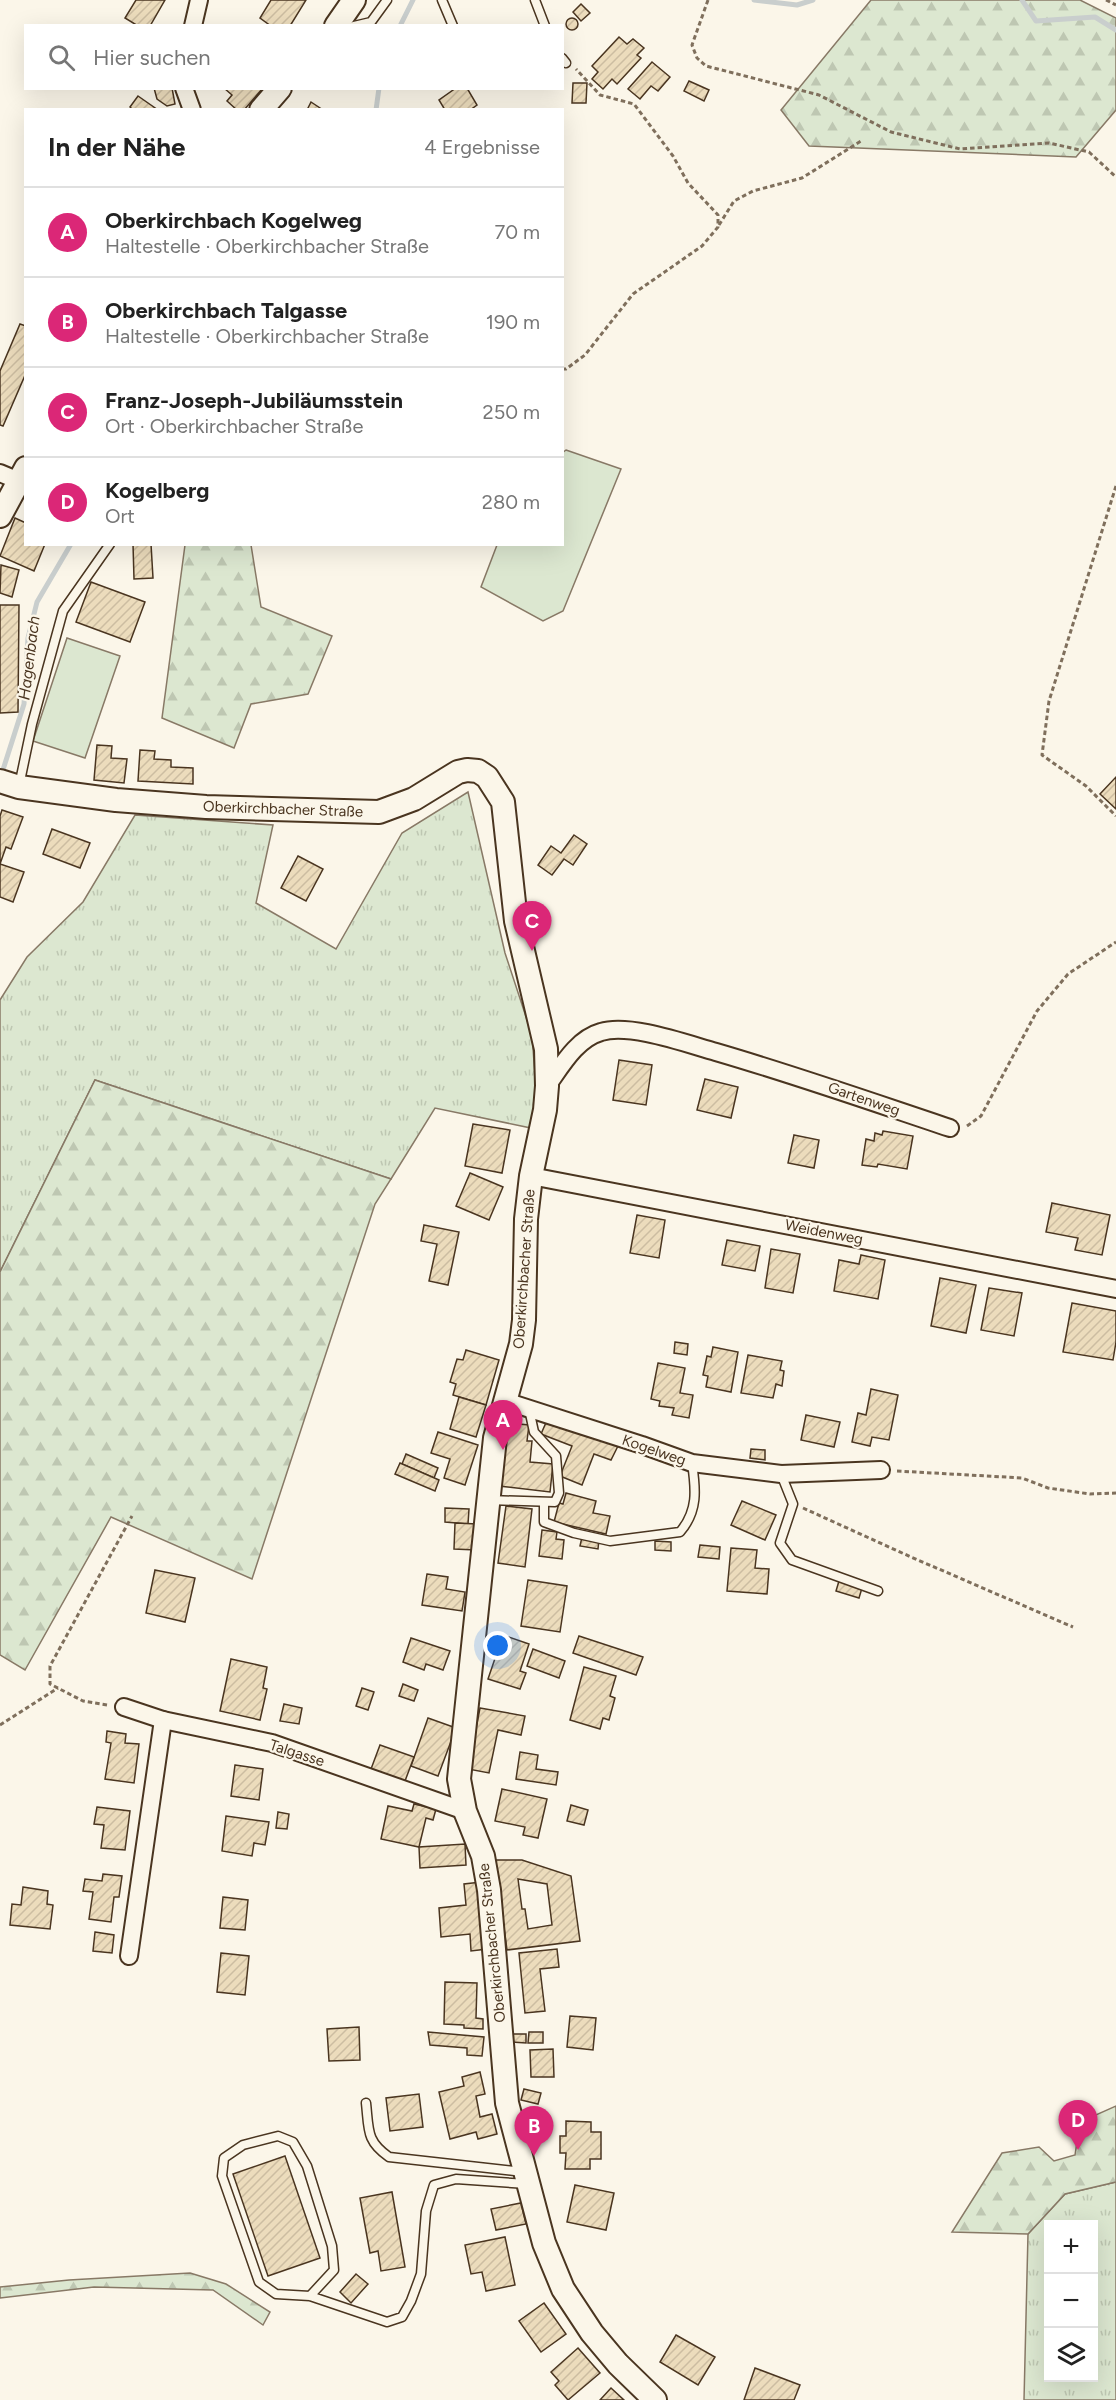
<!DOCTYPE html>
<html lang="de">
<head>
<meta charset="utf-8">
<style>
	body { margin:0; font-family:Figtree,sans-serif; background:#f2f2f2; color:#222 }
	.controls { position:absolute; right:18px; bottom:18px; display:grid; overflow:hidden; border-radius:0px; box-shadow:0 6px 24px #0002 }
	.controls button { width:54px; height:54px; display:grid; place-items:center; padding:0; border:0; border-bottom:2px solid #e0e0e0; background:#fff; color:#222; font:30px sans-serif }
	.you { position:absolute; left:498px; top:1646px; width:21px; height:21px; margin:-15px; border:4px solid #fff; border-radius:50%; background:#1a73e8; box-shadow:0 0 0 9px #1a73e833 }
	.badge { display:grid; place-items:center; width:39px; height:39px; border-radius:50%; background:#db2777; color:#fff; font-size:20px; font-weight:700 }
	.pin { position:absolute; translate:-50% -50px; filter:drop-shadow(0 2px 3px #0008) }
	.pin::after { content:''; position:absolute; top:32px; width:21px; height:18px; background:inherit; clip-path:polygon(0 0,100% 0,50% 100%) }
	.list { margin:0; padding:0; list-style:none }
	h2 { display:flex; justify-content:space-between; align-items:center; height:78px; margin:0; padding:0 24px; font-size:26px }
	h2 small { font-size:20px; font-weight:400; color:#767676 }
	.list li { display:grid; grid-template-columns:39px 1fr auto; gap:18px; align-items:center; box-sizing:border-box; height:90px; padding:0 24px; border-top:2px solid #e0e0e0 }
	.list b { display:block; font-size:22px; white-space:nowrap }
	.list p { margin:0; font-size:20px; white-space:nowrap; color:#767676 }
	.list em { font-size:20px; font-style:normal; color:#767676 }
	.icon { flex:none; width:33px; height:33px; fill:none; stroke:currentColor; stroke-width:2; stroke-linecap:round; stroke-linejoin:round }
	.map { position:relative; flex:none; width:1116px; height:2400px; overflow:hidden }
	.search { position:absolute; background:#fff; box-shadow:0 6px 24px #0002; left:24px; top:24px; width:540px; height:66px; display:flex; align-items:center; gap:15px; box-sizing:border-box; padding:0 21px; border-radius:0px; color:#767676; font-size:22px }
	.panel { position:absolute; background:#fff; box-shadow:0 6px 24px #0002; left:24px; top:108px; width:540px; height:438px; border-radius:0px }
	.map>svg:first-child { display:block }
</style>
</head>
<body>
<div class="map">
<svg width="1116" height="2400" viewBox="0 0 1116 2400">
	<defs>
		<pattern id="grass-tufts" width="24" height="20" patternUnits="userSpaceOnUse" patternTransform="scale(1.5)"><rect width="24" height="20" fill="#dce7d0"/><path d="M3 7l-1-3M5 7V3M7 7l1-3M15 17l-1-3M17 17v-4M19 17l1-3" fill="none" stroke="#bec7b2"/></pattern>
		<pattern id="forest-firs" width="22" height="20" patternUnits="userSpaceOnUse" patternTransform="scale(1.5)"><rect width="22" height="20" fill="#dce7d0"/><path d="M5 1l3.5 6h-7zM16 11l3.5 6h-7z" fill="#bec7b2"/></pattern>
		<pattern id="building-hatch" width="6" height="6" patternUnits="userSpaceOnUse" patternTransform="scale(1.5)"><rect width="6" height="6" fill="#ecdcbc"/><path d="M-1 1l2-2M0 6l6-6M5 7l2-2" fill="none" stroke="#ccbda1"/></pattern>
	</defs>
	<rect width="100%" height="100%" fill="#fbf6e9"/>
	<!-- grass -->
	<g fill="url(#grass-tufts)" stroke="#887966" stroke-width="1.5" fill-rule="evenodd">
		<path d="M468 792 505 953 532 1035 536 1089 531 1128 435 1108 391 1179 95 1080 0 1272V1000L27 957 83 902 135 815 273 825 256 903 336 949 402 833Z"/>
		<path d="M1116 2182V2400H1024L1028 2234 1065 2194ZM1048 2224H1094V2378H1048Z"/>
	</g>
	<!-- forest -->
	<g fill="url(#forest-firs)" stroke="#887966" stroke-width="1.5">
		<path d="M871 0H1080L1116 18V110L1076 157 809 146 781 110Z"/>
		<path d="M185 545H251L261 607 332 636 308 694 251 704 234 748 162 718Z"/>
		<path d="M95 1080 391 1179 375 1204 252 1579 111 1517 25 1670 0 1655V1272Z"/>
		<path d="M1116 2106V2182L1065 2194 1028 2234 952 2232 1002 2153 1039 2147 1054 2161 1075 2155 1080 2122Z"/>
		<path d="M190 2273 226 2284 270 2312 263 2325 213 2290 94 2287 0 2298V2287L69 2280Z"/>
	</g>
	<!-- garden -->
	<g fill="#dce7d0" stroke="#887966" stroke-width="1.5">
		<path d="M566 450 621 469 563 611 543 621 481 587 497 545 562 544V453Z"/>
		<path d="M67 638 120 656 85 758 33 741Z"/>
	</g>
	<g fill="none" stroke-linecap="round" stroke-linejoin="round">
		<!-- stream -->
		<g stroke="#c9cecd" stroke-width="5">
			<path d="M754 0 797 5 813 0"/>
			<path d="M1022 0 1036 21 1095 17 1116 30"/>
			<path d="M400 26 413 0"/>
			<path d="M376 110 379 88"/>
			<path d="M1 776 24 704 28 638 37 602 71 544"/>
		</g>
	</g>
	<!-- building -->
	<g fill="url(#building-hatch)" stroke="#4a3520" stroke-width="1.5" fill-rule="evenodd">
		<path d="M136 0H165L150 26H138L125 18Z"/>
		<path d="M271 0H306L290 26H271L260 18Z"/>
		<path d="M581 4 590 13 581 21 573 12Z"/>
		<circle cx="572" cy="24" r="6"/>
		<path d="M619 37 627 44 633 39 644 48 637 55 641 58 617 84 612 79 603 89 592 79 598 72 592 66Z"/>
		<path d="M652 62 670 77 658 91 651 86 640 99 628 89Z"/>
		<path d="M689 81 709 90 704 101 684 91Z"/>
		<path d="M573 83H587L586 103H572Z"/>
		<path d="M154 88H172L175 104 167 106 157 99Z"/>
		<path d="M224 88H263L244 110H237L227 101 232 95Z"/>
		<path d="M456 88H467L477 105 470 110H445L439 100Z"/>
		<path d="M138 96 158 110H133L130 107Z"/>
		<path d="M311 102 323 110H307Z"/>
		<path d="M20 324 26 326V373L3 426 0 425V371Z"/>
		<path d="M15 518 26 523V544H45L34 571 0 556Z"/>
		<path d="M133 544H151L153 578 134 579Z"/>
		<path d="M1 565 19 570 12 597 0 593Z"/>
		<path d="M91 582 145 602 130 642 76 622Z"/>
		<path d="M0 605H19L18 712 0 713Z"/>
		<path d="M97 745 112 746 111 758 127 759 124 783 94 780Z"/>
		<path d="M140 750 155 751 154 759 171 760V767L193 768V784L138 781Z"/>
		<path d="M1116 777V809L1100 794Z"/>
		<path d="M2 810 23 817 11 849 6 847 0 864 24 872 13 902 0 897V816Z"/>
		<path d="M52 829 90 843 80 868 43 854Z"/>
		<path d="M574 835 587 844 573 865 564 859 552 875 538 865 551 846 561 853Z"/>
		<path d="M298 856 323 869 306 901 281 888Z"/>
		<path d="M619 1060 652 1065 646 1105 613 1100Z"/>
		<path d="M705 1079 738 1087 731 1118 697 1110Z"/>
		<path d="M473 1124 510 1130 502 1173 465 1166Z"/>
		<path d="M883 1131 913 1136 907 1169 878 1164 877 1167 862 1165 866 1139 874 1141 875 1133 882 1135Z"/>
		<path d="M794 1135 819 1140 814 1168 788 1163Z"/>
		<path d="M470 1173 503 1187 489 1220 456 1206Z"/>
		<path d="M1052 1203 1110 1215 1102 1255 1075 1250 1078 1238 1046 1232Z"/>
		<path d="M637 1215 665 1220 659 1258 630 1253Z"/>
		<path d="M424 1225 459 1232 448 1285 429 1281 437 1244 421 1241Z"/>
		<path d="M727 1240 760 1246 755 1271 722 1265Z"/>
		<path d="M771 1249 800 1254 793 1293 765 1288Z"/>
		<path d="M861 1255 885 1260 878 1299 834 1291 839 1260 859 1264Z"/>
		<path d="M940 1278 976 1285 966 1333 931 1326Z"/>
		<path d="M989 1288 1022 1293 1014 1336 981 1330Z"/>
		<path d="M1072 1303 1116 1311V1342L1113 1360 1063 1352Z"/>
		<path d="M675 1342 688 1344 687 1355 674 1353Z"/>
		<path d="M713 1347 738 1352 731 1392 706 1387 708 1376 703 1375 707 1356 711 1357Z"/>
		<path d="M466 1350 499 1360 486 1405 453 1395 456 1384 450 1382 457 1359 463 1360Z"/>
		<path d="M748 1355 782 1361 780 1370 784 1371 782 1386 776 1384 773 1398 741 1393Z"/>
		<path d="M658 1363 685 1368 680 1393 693 1395 689 1418 672 1415 674 1408 659 1406 660 1401 651 1399Z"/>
		<path d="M871 1389 898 1395 889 1440 872 1437 870 1446 852 1442 858 1413 866 1415Z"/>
		<path d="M459 1397 486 1405 476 1437 450 1429Z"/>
		<path d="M806 1415 840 1422 834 1447 801 1440Z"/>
		<path d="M548 1418 618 1446 611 1460 594 1454 582 1485 560 1476 572 1446 541 1434Z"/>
		<path d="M507 1423 529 1425 527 1441H532L530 1462 553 1464 550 1492 499 1486Z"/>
		<path d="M438 1432 478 1445 465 1485 444 1478 450 1459 431 1453Z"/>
		<path d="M751 1449 765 1450V1460L750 1458Z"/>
		<path d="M406 1454 438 1468 434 1478 402 1464Z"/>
		<path d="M400 1463 439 1480 435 1491 395 1474Z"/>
		<path d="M566 1493 596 1501 593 1513 610 1516 606 1534 554 1522 559 1503 563 1504Z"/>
		<path d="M742 1501 776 1515 765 1540 731 1525Z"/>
		<path d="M506 1506 532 1509 525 1567 498 1563Z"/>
		<path d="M445 1508 469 1509 468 1524 445 1522Z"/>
		<path d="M455 1523 477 1524 476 1550 454 1549Z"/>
		<path d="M542 1530 557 1532 556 1539 564 1540 562 1559 539 1556Z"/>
		<path d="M582 1537 599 1539 598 1549 580 1546Z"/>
		<path d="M655 1541 671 1542V1551L655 1550Z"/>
		<path d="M700 1545 720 1547 719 1559 698 1557Z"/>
		<path d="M731 1548 757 1550 755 1568 769 1569 767 1594 727 1591Z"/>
		<path d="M155 1570 195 1578 185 1622 146 1613Z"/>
		<path d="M427 1574 448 1577 446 1589 465 1592 462 1611 422 1605Z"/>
		<path d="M528 1580 567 1586 560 1632 521 1626Z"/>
		<path d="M839 1581 862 1588 859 1598 836 1591Z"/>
		<path d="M503 1635 529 1644 520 1671 526 1673 520 1689 488 1679Z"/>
		<path d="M579 1636 643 1657 636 1675 573 1653Z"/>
		<path d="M411 1638 450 1651 443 1670 426 1664 424 1670 403 1662Z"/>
		<path d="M533 1649 565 1661 559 1678 527 1666Z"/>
		<path d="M231 1659 267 1667 263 1688 267 1689 260 1720 220 1711Z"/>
		<path d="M584 1667 616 1676 610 1696 615 1698 609 1720 603 1718 600 1729 570 1720Z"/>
		<path d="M403 1684 418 1690 414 1701 399 1696Z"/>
		<path d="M362 1688 374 1692 368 1710 356 1706Z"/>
		<path d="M284 1704 302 1708 299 1724 280 1721Z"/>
		<path d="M480 1708 525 1716 521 1735 498 1730 489 1773 468 1769Z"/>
		<path d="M428 1718 456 1728 438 1776 411 1766Z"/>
		<path d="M107 1731 126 1734 125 1743 139 1744 134 1783 105 1779 111 1743 106 1742Z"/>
		<path d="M380 1745 414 1757 405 1781 371 1769Z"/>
		<path d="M520 1752 538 1755 536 1769 558 1772 556 1785 516 1779Z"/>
		<path d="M235 1765 263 1769 259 1800 231 1796Z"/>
		<path d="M502 1789 547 1799 538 1838 523 1835 525 1827 495 1821Z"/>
		<path d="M414 1804 436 1809 433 1820 426 1818 419 1847 381 1839 388 1806 412 1811Z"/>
		<path d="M571 1805 588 1810 584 1825 567 1821Z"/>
		<path d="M97 1807 130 1811 125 1850 101 1848 104 1825 94 1824Z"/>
		<path d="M278 1812 289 1814 287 1829 276 1828Z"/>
		<path d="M226 1816 269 1822 265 1845 254 1843 252 1856 222 1851Z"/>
		<path d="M465 1844 466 1865 420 1868 419 1847Z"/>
		<path d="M495 1860H522L571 1876 580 1941 507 1950ZM518 1879 547 1884 552 1925 528 1929 525 1909H522Z"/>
		<path d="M103 1874 122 1876 119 1897H114L111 1922 89 1919 93 1892 83 1891 85 1879 102 1881Z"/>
		<path d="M481 1882 487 1949 471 1951 470 1934 441 1937 439 1908 466 1905 464 1884Z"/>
		<path d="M23 1887 48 1891 47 1904 53 1905 50 1929 10 1925 12 1904 21 1905Z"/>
		<path d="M223 1897 248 1900 245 1930 220 1928Z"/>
		<path d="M95 1932 114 1935 112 1953 93 1951Z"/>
		<path d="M557 1949 559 1967 540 1969 545 2011 525 2013 519 1953Z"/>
		<path d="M221 1953 249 1956 245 1995 217 1992Z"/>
		<path d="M445 1982 477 1983 476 2018 483 2019V2029L464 2028V2025L444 2024Z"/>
		<path d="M570 2016 596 2018 593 2050 567 2047Z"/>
		<path d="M359 2027 360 2060 329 2061 327 2029Z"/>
		<path d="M428 2032 484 2037 482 2056 467 2055V2048L430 2045Z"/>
		<path d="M529 2032H543V2043H528Z"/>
		<path d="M513 2034H526V2043L512 2042Z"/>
		<path d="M553 2049 554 2077H531L530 2050Z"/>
		<path d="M480 2072 485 2094 476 2096 480 2117 492 2114 497 2134 478 2139 476 2132 450 2139 439 2092 464 2086 462 2077Z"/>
		<path d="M524 2089 541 2093 538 2104 521 2100Z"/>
		<path d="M419 2094 423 2127 390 2131 386 2098Z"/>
		<path d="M566 2121 591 2122V2132H601V2159H590V2169H565L566 2153H560V2136H566Z"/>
		<path d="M285 2156 320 2258 268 2276 233 2174Z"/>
		<path d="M575 2185 614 2193 606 2230 567 2222Z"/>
		<path d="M392 2192 405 2267 381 2271 378 2251 370 2253 360 2198Z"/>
		<path d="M521 2203 526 2224 496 2230 491 2209Z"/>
		<path d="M505 2237 515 2285 486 2291 482 2272 471 2274 465 2245Z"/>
		<path d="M356 2274 368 2284 351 2303 340 2292Z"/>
		<path d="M544 2303 566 2334 541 2352 519 2321Z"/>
		<path d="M676 2335 715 2357 698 2385 660 2362Z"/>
		<path d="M578 2348 600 2373 568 2400 555 2385 559 2381 551 2372Z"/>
		<path d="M755 2368 800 2385 794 2400H744Z"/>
		<path d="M611 2388 624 2400H600Z"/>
	</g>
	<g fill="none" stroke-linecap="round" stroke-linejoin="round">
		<!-- lane casing -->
		<g stroke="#4a3520" stroke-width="11">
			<g id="lane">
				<path d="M442 0 453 26"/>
				<path d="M535 0 545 26"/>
				<path d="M354 26 371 22 387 0"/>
				<path d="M562 58 566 63"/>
				<path d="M19 786 32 724 63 611 110 544"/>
				<path d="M781 1474 793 1504 780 1543 792 1560 878 1591"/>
				<path d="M488 1500 555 1502 559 1493 556 1456 534 1432 529 1409"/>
				<path d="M544 1503V1522L574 1533 610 1541 680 1532C698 1511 696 1490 692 1463"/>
				<path d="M366 2103C369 2130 366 2141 389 2157L523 2172"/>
				<path d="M310 2296 334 2270 332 2246 307 2166 293 2142 278 2136 243 2145 224 2158 222 2176 259 2282 276 2294 310 2296 387 2322 402 2317 411 2301 421 2274 426 2211 434 2185 456 2179 527 2184"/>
			</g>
		</g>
		<!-- street casing -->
		<g stroke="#4a3520" stroke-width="20">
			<g id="street">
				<path d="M193 26 199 0"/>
				<path d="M184 88 192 110"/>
				<path d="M0 473 19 481"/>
				<path d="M547 1086C561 1067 576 1039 601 1032 630 1023 687 1044 716 1052 795 1075 872 1102 950 1128"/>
				<path d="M531 1176 1116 1289"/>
				<path d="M505 1401 642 1445 692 1463 781 1474 881 1470"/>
				<path d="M124 1707 163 1720 272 1743 465 1811"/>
				<path d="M129 1956 163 1720"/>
			</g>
		</g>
		<!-- secondary casing -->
		<g stroke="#4a3520" stroke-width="26">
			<g id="secondary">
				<path d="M336 26 354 0"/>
				<path d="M261 110 280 88"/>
				<path d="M0 516 26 468"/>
				<path d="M0 781 19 787 116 800 206 807 379 812 414 799 458 772 467 770 478 771 487 777 503 802 516 921 546 1049 547 1086 545 1110 531 1176 526 1219 524 1320 521 1344 495 1438 459 1779 465 1811 483 1856 489 1890 507 2103 544 2243 563 2289 592 2333 618 2364 655 2400"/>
			</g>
		</g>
		<!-- path -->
		<g stroke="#7f6f5c" stroke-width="3" stroke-dasharray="4.5 3" stroke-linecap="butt">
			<path d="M708 0 692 45 697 58 706 66 819 95 891 132 960 149 1049 143 1089 152 1116 177"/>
			<path d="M1106 0 1116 5"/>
			<path d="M719 225 734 201 753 191 802 178 861 141"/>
			<path d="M562 369H566L585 355 633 294 702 246 718 227V215L688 183 673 156 634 104 600 95 576 69"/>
			<path d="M1116 486 1049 701 1042 755 1086 786 1116 816"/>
			<path d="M967 1126 981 1116 1037 1011 1068 974 1116 942"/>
			<path d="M897 1471 1022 1478 1048 1488 1090 1494 1116 1493"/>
			<path d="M803 1508 911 1557 1073 1627"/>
			<path d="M107 1705 83 1701 50 1684V1666L132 1516"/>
			<path d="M0 1725 58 1688"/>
		</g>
		<!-- lane -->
		<use href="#lane" stroke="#fbf6e9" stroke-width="8"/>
		<!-- street -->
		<use href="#street" stroke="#fbf6e9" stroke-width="16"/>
		<!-- secondary -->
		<use href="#secondary" stroke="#fbf6e9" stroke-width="22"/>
	</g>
	<g text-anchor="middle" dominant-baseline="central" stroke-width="4.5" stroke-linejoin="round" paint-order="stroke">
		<!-- street labels -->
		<g font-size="15" fill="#4a3520" stroke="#fbf6e9">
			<text transform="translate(283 809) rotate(2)">Oberkirchbacher Straße</text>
			<text transform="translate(864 1099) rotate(19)">Gartenweg</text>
			<text transform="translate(824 1232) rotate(11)">Weidenweg</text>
			<text transform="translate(524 1269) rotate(-86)">Oberkirchbacher Straße</text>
			<text transform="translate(654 1450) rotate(19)">Kogelweg</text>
			<text transform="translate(297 1753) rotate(18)">Talgasse</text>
			<text transform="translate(492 1943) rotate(-96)">Oberkirchbacher Straße</text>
		</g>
		<!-- water labels -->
		<g font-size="16" font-style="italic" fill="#4a3520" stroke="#fbf6e9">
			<text transform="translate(29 658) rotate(-83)">Hagenbach</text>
		</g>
	</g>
</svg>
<div class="controls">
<button>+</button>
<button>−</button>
<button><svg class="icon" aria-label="layers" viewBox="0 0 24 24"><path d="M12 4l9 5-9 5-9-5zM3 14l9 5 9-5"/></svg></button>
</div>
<div class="you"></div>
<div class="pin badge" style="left:503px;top:1450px">A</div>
<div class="pin badge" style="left:534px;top:2156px">B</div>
<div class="pin badge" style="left:532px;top:951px">C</div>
<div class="pin badge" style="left:1078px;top:2150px">D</div>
<div class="search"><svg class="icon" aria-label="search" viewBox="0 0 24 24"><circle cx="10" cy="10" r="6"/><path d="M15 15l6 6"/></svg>Hier suchen</div>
<section class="panel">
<h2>In der Nähe<small>4 Ergebnisse</small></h2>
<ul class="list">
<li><span class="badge">A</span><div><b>Oberkirchbach Kogelweg</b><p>Haltestelle · Oberkirchbacher Straße</p></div><em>70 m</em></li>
<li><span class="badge">B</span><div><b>Oberkirchbach Talgasse</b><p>Haltestelle · Oberkirchbacher Straße</p></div><em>190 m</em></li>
<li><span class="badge">C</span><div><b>Franz-Joseph-Jubiläumsstein</b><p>Ort · Oberkirchbacher Straße</p></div><em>250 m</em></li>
<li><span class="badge">D</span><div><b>Kogelberg</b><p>Ort</p></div><em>280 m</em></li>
</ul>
</section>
</div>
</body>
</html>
